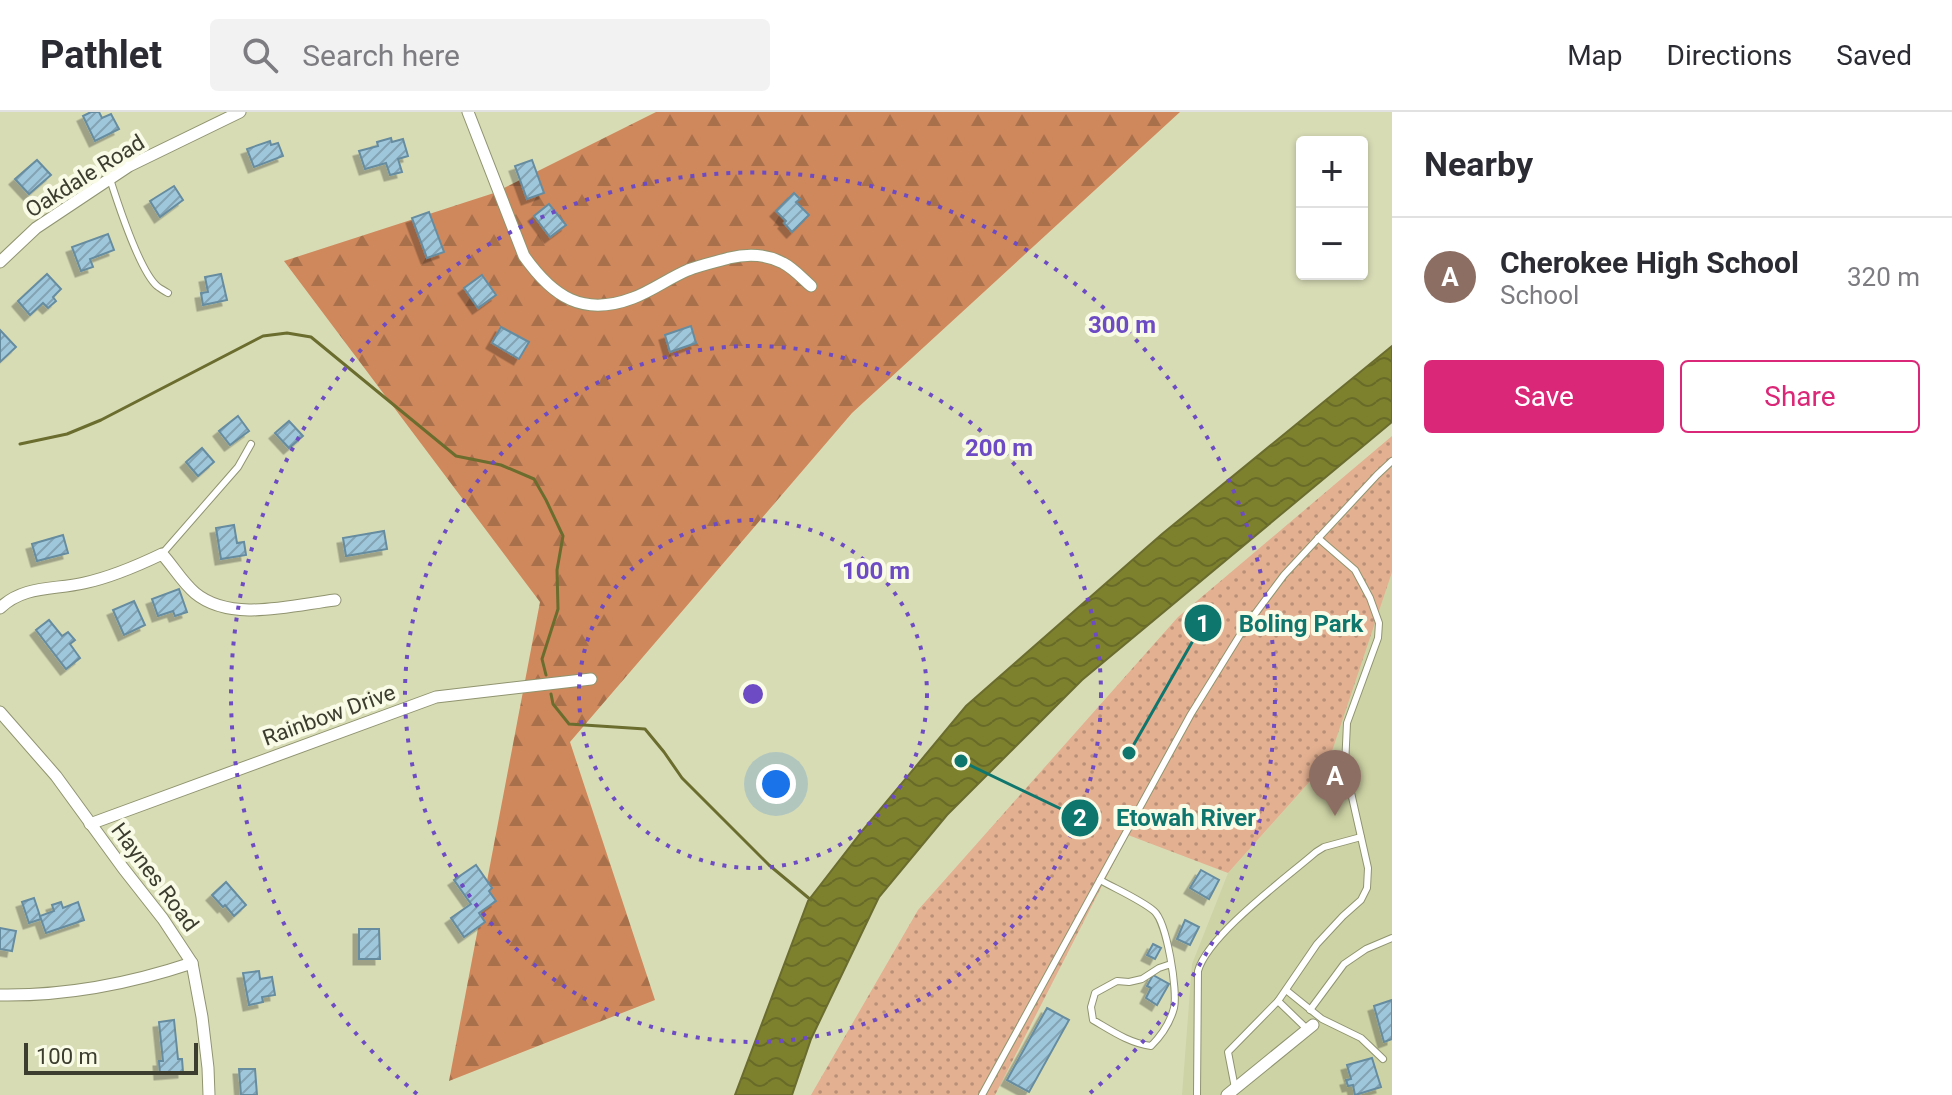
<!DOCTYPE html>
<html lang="en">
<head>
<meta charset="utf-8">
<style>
	body { margin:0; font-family:Roboto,sans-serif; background:#f2f2f3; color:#2b2b33 }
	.controls { position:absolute; right:24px; top:24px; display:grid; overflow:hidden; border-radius:8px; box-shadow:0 2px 6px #0004 }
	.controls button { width:72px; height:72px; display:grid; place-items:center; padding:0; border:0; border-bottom:2px solid #e1e1e2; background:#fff; color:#2b2b33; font:40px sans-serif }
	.scale { position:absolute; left:24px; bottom:20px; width:174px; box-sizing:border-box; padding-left:8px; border:4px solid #3c3d2e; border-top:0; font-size:22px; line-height:28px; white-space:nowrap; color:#3c3d2e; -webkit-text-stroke:6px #f9fbe7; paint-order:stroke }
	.you { position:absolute; left:776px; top:672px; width:28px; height:28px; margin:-20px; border:6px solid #fff; border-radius:50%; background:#1a73e8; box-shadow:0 0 0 12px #1a73e833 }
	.badge { display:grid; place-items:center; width:52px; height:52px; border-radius:50%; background:#db2777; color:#fff; font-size:26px; font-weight:700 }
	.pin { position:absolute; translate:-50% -66px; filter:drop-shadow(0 2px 4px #0008) }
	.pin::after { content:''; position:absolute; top:42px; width:28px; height:24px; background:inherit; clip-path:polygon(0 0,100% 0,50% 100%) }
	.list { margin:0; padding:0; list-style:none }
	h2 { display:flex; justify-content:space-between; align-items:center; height:104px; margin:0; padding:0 32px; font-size:34px }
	h2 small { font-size:26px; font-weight:400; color:#7c7c81 }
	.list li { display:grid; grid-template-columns:52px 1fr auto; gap:24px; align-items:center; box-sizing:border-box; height:120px; padding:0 32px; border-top:2px solid #e1e1e2 }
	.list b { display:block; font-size:30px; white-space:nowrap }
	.list p { margin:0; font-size:26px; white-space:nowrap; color:#7c7c81 }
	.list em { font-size:26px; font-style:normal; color:#7c7c81 }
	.actions { display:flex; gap:16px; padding:24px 32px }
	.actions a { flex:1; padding:18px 0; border:2px solid #db2777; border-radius:8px; text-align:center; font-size:28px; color:#db2777 }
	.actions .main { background:#db2777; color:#fff }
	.icon { flex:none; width:44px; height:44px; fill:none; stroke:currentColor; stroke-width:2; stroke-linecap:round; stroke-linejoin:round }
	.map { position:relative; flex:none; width:1392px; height:983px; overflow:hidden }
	header { display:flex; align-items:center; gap:48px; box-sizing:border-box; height:112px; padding:0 40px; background:#fff; border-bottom:2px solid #e1e1e2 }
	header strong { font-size:38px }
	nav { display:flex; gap:44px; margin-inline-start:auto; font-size:28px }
	.search { width:560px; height:72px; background:#f2f2f3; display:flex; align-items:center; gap:20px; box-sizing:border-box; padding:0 28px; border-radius:8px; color:#7c7c81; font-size:30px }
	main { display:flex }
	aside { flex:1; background:#fff }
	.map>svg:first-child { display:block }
</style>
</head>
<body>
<header>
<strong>Pathlet</strong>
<div class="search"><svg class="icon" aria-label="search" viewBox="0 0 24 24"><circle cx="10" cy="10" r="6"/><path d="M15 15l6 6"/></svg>Search here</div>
<nav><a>Map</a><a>Directions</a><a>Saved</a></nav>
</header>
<main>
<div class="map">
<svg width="1392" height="983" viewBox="0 0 1392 983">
	<defs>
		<pattern id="forest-firs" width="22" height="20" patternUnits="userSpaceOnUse" patternTransform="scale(2)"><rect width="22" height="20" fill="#cf885c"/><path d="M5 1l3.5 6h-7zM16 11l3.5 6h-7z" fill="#a9704c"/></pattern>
		<pattern id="park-dots" width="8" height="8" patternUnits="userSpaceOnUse" patternTransform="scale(2)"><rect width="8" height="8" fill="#e3b091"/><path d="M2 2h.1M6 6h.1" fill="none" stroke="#b99077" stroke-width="1.8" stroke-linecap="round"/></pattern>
		<pattern id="water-waves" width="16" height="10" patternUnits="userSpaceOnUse" patternTransform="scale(2)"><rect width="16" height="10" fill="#7d812e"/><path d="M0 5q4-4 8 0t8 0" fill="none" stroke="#686b28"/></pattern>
		<pattern id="building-hatch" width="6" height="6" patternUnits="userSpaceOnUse" patternTransform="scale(2)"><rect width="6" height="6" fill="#9fc7dc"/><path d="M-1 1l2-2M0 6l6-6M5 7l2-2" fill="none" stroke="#83a3b3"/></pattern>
		<filter id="shadow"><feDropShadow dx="-5.5" dy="5.5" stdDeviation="0" flood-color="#0004"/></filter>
	</defs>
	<rect width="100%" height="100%" fill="#d8dcb5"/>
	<!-- built -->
	<path fill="#ced3a5" d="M1392 372V983H1182L1192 852 1228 761 1329 648Z"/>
	<!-- forest -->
	<path fill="url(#forest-firs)" d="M656 0H1180L852 301 570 630 655 888 449 969 540 490 284 149 494 81Z"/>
	<!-- park -->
	<path fill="url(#park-dots)" d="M1392 324V460L1329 648 1228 761 1128 723 995 983H811L918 798 1178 505Z"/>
	<!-- water -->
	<path fill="url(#water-waves)" stroke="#6a6d2e" stroke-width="2" d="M1392 234V310L1082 568 947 703 879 785 811 927 792 983H735L808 789 863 718 966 594 1162 422Z"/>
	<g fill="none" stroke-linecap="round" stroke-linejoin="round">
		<!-- stream -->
		<g stroke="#6a6d2e" stroke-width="3">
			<path d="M20 332 67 322 101 308 263 224 287 221 311 225 456 344 501 353 534 367 546 388 563 424 557 458 558 497 542 547 546 563"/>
			<path d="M551 582 553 592 569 612 645 617 664 640 682 666 769 753 811 788"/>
		</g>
	</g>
	<!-- building -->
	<g fill="url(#building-hatch)" stroke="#668ca0" stroke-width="2" filter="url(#shadow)">
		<path d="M91 0H99L102 6 111 2 119 17 95 29 83 4Z"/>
		<path d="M391 26 392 30 403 27 408 44 398 47 402 60 390 63 386 51 365 57 359 39 378 34 377 30Z"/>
		<path d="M270 29 271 33 278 31 283 44 254 55 247 37Z"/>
		<path d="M37 48 51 63 29 82 15 67Z"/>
		<path d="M532 48 544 81 527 87 515 54Z"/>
		<path d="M174 74 183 88 160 105 150 89Z"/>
		<path d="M794 81 800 87 796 90 809 103 792 120 784 111 786 109 776 99Z"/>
		<path d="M549 92 566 113 550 125 534 104Z"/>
		<path d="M429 100 444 140 427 146 412 106Z"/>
		<path d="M108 122 114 138 90 147 93 155 81 159 72 135Z"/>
		<path d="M47 162 61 177 53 185 56 189 48 196 43 191 30 203 18 189Z"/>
		<path d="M221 162 227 188 203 193 201 181 208 180 205 165Z"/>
		<path d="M482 163 496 183 478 196 464 176Z"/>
		<path d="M691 214 696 231 670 240 665 223Z"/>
		<path d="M501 215 529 230 519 247 492 231Z"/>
		<path d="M0 218 16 235 0 250Z"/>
		<path d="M238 304 249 319 230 333 219 319Z"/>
		<path d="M289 309 303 324 289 336 275 321Z"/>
		<path d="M202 336 214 350 198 364 186 350Z"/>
		<path d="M234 413 237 431 244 430 246 443 221 447 216 416Z"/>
		<path d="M384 419 387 437 346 444 343 426Z"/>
		<path d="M63 423 68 441 37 449 32 432Z"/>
		<path d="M179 477 187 500 175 504 173 499 158 504 152 487Z"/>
		<path d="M134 489 145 513 124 523 113 498Z"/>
		<path d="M49 508 62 524 68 520 75 528 70 532 80 546 66 557 36 518Z"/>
		<path d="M476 753 492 776 489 779 496 789 479 801 485 810 464 825 451 806 471 792 454 768Z"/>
		<path d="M1201 758 1219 768 1209 787 1190 776Z"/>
		<path d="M226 770 246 793 234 804 225 793 223 795 212 783Z"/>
		<path d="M34 786 41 807 29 811 22 790Z"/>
		<path d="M61 790 63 796 78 790 84 808 46 821 40 804 54 799 52 793Z"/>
		<path d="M1185 808 1199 815 1190 833 1177 827Z"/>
		<path d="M0 816 16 819 12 839 0 837Z"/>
		<path d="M359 817H379L380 847H359Z"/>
		<path d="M1153 832 1161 836 1155 847 1147 843Z"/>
		<path d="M259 859 260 867 272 865 275 883 262 885 263 890 249 893 243 861Z"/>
		<path d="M1153 863 1169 872 1157 893 1146 886 1151 876 1147 874Z"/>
		<path d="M1392 888V927L1384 930 1374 894Z"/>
		<path d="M1047 896 1069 908 1029 980 1007 968Z"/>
		<path d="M174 908 178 947H182L183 960 160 962 159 949H163L159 910Z"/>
		<path d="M1372 946 1381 975 1355 983 1353 973 1348 974 1346 968 1351 967 1347 953Z"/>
		<path d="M239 957H255L257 983H241Z"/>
	</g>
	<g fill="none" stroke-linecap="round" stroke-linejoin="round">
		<!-- service casing -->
		<g stroke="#90946f" stroke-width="8">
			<g id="service">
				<path d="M110 67C118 92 139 158 157 174 158 175 166 180 168 181"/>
				<path d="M162 442 238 355 251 332"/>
				<path d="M1100 768C1116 777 1141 788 1154 799 1167 810 1178 880 1174 896 1170 911 1161 924 1151 934 1129 931 1112 919 1093 908L1091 895 1095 881 1117 869 1129 870 1142 867 1159 856 1171 852"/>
				<path d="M1286 878 1322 907 1361 926 1383 947"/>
				<path d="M1278 889 1307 917"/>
				<path d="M1310 898 1344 852 1366 837 1392 826"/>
				<path d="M1235 976 1228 940 1278 889 1317 832 1343 804 1361 788 1367 776 1368 756 1345 654 1347 611 1378 526 1379 511 1370 486 1355 458 1318 426"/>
				<path d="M982 983 1191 602 1243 518 1284 463 1377 363 1392 349"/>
				<path d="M1197 983 1198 859C1208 823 1286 766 1316 740L1324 735 1361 725"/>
			</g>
		</g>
		<!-- minor casing -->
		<g stroke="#90946f" stroke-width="13">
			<g id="minor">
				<path d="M468 0 524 144C553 185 583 205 633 186 652 179 669 166 688 158 701 153 715 150 729 146 746 142 766 142 783 151 793 156 802 166 811 174"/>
				<path d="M0 150 36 116 129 54 240 0"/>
				<path d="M0 496C24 473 54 478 84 471 112 465 137 454 162 442 173 454 182 470 195 481 231 511 293 493 335 488"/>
				<path d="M0 600 56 664 123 756 163 807 192 851 202 905 208 956 209 983"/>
				<path d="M90 712 436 585 591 567"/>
				<path d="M0 883C64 884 132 871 192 851"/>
				<path d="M1227 983 1313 913"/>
			</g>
		</g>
		<!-- service -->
		<use href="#service" stroke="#fff" stroke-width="6"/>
		<!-- minor -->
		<use href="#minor" stroke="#fff" stroke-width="11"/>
	</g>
	<!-- distance rings -->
	<g fill="none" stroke="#6d4bc4" stroke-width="4" stroke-dasharray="4 8">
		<circle cx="753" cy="582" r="174"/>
		<circle cx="753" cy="582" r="348"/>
		<path d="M417 982A522 522 0 1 1 1089 982"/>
	</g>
	<g text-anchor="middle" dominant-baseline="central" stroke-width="8" stroke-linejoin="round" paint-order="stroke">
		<!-- street labels -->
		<g font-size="22" fill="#3c3d2e" stroke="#f9fbe7">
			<text transform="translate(85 64) rotate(-32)">Oakdale Road</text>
			<text transform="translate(329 603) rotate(-20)">Rainbow Drive</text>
			<text transform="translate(155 765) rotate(53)">Haynes Road</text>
		</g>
	</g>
	<circle cx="753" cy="582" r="12" fill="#6d4bc4" stroke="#f9fbe7" stroke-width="4"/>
	<g font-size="24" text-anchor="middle" font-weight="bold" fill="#6d4bc4" stroke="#f9fbe7" stroke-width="8" stroke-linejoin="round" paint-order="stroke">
		<text x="1122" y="221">300 m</text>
		<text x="999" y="344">200 m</text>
		<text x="876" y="467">100 m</text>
	</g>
	<!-- callouts -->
	<path fill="none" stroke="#0f766e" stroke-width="3" d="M1129 641L1203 511M961 649L1080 706"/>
	<g fill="#0f766e" stroke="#f9fbe7" stroke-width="3">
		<circle cx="1129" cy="641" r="8"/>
		<circle cx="961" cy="649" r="8"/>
		<circle cx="1203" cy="511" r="20"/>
		<circle cx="1080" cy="706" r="20"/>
	</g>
	<g font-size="24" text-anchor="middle" font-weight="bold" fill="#fff">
		<text x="1203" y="520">1</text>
		<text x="1080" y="714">2</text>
	</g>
	<g font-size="24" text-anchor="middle" font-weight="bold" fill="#0f766e" stroke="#f9fbe7" stroke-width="8" stroke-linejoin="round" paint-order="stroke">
		<text x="1301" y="520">Boling Park</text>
		<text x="1186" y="714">Etowah River</text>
	</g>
</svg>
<div class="controls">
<button>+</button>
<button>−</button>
</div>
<div class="scale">100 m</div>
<div class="you"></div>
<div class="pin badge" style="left:1335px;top:704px;background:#8d6e63">A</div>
</div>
<aside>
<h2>Nearby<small></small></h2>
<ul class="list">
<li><span class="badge" style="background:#8d6e63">A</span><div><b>Cherokee High School</b><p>School</p></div><em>320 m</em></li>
</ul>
<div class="actions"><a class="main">Save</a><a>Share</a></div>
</aside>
</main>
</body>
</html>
